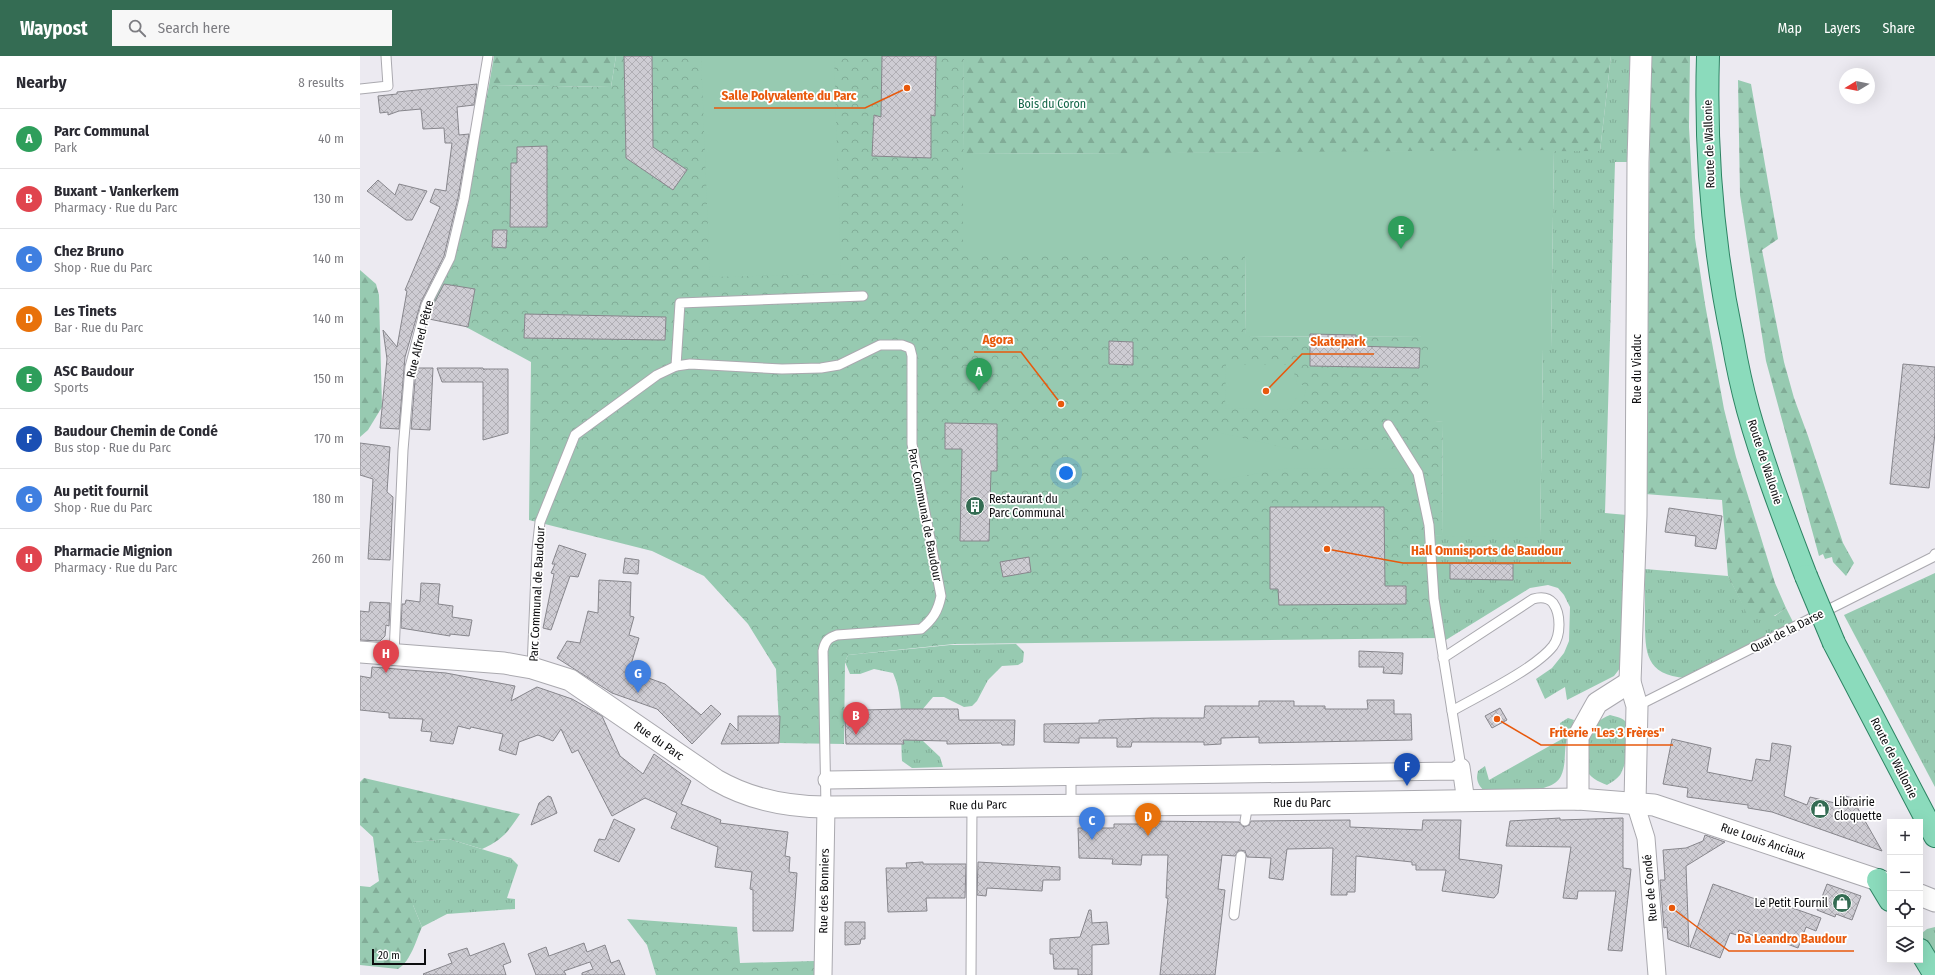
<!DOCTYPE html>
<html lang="en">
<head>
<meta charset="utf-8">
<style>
	body { margin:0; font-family:"Fira Sans Condensed",sans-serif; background:#f7f7f7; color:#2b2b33 }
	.controls { position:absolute; right:12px; bottom:12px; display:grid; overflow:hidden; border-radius:0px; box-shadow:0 4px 16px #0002 }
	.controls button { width:36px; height:36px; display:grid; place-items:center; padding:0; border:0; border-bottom:1px solid #e1e1e2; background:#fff; color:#2b2b33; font:20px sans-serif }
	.compass { position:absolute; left:1479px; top:12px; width:36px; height:36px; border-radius:50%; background:#fff; box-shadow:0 4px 16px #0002; rotate:260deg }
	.scale { position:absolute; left:12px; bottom:10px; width:54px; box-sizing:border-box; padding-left:4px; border:2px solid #0d0d0f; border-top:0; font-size:11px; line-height:14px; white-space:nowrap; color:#0d0d0f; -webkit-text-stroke:3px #fff; paint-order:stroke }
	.you { position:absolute; left:706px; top:417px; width:14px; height:14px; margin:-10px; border:3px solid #fff; border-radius:50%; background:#1a73e8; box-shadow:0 0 0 6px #1a73e833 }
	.badge { display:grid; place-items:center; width:26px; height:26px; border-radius:50%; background:#346c53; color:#fff; font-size:13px; font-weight:700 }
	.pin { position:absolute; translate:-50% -33px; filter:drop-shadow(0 1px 2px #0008) }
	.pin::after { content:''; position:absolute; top:21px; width:14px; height:12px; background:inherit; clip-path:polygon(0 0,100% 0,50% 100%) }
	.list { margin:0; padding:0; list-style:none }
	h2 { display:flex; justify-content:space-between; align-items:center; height:52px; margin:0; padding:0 16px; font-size:17px }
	h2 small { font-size:13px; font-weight:400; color:#7c7c81 }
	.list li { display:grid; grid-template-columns:26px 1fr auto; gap:12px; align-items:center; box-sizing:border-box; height:60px; padding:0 16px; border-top:1px solid #e1e1e2 }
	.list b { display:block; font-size:15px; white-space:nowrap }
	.list p { margin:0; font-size:13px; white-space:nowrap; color:#7c7c81 }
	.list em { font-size:13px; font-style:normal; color:#7c7c81 }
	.icon { flex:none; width:22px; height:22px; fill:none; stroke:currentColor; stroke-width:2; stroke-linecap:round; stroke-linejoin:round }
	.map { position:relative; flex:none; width:1575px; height:919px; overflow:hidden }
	header { display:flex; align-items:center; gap:24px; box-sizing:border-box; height:56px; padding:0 20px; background:#346c53; color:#fff }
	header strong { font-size:19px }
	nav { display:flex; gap:22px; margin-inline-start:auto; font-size:14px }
	.search { width:280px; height:36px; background:#f7f7f7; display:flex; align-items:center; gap:10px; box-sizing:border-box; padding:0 14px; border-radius:0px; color:#7c7c81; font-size:15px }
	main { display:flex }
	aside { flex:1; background:#fff }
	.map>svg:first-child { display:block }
</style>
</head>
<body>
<header>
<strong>Waypost</strong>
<div class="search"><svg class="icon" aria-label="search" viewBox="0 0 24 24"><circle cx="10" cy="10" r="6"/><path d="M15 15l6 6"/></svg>Search here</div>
<nav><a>Map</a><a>Layers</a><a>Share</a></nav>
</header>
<main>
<aside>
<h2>Nearby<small>8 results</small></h2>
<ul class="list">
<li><span class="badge" style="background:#2e9e5b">A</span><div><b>Parc Communal</b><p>Park</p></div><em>40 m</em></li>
<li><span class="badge" style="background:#e0444e">B</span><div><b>Buxant - Vankerkem</b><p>Pharmacy · Rue du Parc</p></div><em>130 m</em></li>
<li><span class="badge" style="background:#3f7fe0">C</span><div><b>Chez Bruno</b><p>Shop · Rue du Parc</p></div><em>140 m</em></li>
<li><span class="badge" style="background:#e8710a">D</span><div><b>Les Tinets</b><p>Bar · Rue du Parc</p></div><em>140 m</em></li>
<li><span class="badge" style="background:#2e9e5b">E</span><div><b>ASC Baudour</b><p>Sports</p></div><em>150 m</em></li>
<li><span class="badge" style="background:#1a4fb4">F</span><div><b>Baudour Chemin de Condé</b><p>Bus stop · Rue du Parc</p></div><em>170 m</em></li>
<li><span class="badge" style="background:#3f7fe0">G</span><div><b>Au petit fournil</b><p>Shop · Rue du Parc</p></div><em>180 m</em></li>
<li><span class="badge" style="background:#e0444e">H</span><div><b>Pharmacie Mignion</b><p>Pharmacy · Rue du Parc</p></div><em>260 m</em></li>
</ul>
</aside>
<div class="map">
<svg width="1575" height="919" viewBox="0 0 1575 919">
	<defs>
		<pattern id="grass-tufts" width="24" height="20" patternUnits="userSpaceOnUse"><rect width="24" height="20" fill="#97cab1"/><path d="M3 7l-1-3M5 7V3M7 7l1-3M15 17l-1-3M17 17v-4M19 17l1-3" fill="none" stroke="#81ac97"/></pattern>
		<pattern id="forest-firs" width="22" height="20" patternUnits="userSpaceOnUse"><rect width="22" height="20" fill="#97cab1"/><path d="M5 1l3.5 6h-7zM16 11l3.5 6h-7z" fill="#81ac97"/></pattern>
		<pattern id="park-crowns" width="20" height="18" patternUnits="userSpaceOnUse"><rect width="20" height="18" fill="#97cab1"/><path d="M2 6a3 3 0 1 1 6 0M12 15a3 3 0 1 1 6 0" fill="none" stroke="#81ac97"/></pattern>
		<pattern id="building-cross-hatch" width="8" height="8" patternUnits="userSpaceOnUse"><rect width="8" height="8" fill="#ceccd3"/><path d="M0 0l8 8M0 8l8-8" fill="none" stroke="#b0aeb4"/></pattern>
	</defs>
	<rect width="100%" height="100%" fill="#eceaf1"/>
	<!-- grass -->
	<g fill="url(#grass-tufts)">
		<path d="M1251 0H1270L1269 106H1255L1245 457 1267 459 1264 607 1254 620 1207 644 1205 631 1185 643 1176 623 1192 612 1204 597 1209 585 1210 551 1204 539 1198 532 1188 529 1170 532 1081 587 1069 479 1180 481 1183 293H1191L1194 94 1240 95Z"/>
		<path d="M1285 513 1368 520 1389 560H1415L1426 552 1434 568 1326 622C1285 619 1285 596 1285 563 1285 546 1285 529 1285 513Z"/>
		<path d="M1575 517V731L1484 559Z"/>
		<path d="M656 588 664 596 663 606 658 609 642 610 628 624 617 645 612 650 604 651 584 641H573L562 654 563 685 580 701 583 711 552 712 542 705C540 677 545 643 533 617L514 613 500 618H490L485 606 488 599 590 589Z"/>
		<path d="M1250 659C1257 661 1266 662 1268 670 1273 681 1266 709 1260 719 1257 723 1252 726 1247 729 1239 726 1228 721 1226 712 1225 708 1226 703 1226 699 1226 679 1230 667 1250 659Z"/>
		<path d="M1208 662 1214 664C1212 672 1207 679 1206 687 1204 699 1206 709 1201 720 1192 740 1142 734 1123 734 1117 727 1116 723 1118 715L1125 710 1129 724 1202 683 1200 667Z"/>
		<path d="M89 783 151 802 158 809 147 842 155 843V853L87 858 62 871 53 849 52 786Z"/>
		<path d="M1575 871V905L1562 884V877L1567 873Z"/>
	</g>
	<!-- forest -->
	<g fill="url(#forest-firs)">
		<path d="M134 0H256L251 31 129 29Z"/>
		<path d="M604 0H1251L1240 95 603 98Z"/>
		<path d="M1291 0H1330L1329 71 1335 182 1345 248 1364 353 1376 401 1415 527 1426 552C1411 563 1406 565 1388 560L1368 520 1362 444 1285 438Z"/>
		<path d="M1378 24 1391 28 1418 183 1402 194 1424 306 1434 342 1448 380 1483 487 1494 507 1486 520 1473 506 1472 501 1465 503 1463 498 1459 500 1406 305 1380 139Z"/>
		<path d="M0 214 16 228 19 239 22 351 8 374 0 381Z"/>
		<path d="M4 722 160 758C148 776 142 784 122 793L89 783 53 786V849L62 871C56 884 51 905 38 913L0 909V830L10 831 19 825 13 781 0 769V726Z"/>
	</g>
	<!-- park -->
	<g fill="url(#park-crowns)">
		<path d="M256 0H604L603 199H885L886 280 1068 281V364L1083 366 1082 480 1070 479 1080 582 594 588 488 599 485 606 484 688 420 687 416 613 388 568 344 520 292 495 169 464 171 306 69 251 95 200 129 29 251 31Z"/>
		<path d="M267 863 377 871 380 907 454 905V919H296L287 889Z"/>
	</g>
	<!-- garden -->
	<g fill="#97cab1">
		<path d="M341 0H474L481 218 350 221Z"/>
		<path d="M1194 94 1191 293H1183L1180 482 1082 480 1083 366 1068 365V281L886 280 885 199H603V98Z"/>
		<path d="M866 309H932L937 328 947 330 944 341H937L929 354 865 352Z"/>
		<path d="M848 374 930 393 1043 394 1042 413 929 412 848 426Z"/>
	</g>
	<!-- building -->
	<g fill="url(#building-cross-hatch)" stroke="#87868c">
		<path d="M264 0H292L293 91 327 114 313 134 266 102Z"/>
		<path d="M522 0H576L575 60 571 59V102L512 100 514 59 521 61Z"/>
		<path d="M117 28 114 49 97 51 99 79 109 78 98 142 84 200 61 246 45 301 39 373 20 372 27 303 23 274 37 291 47 235 45 234 80 151 70 146 75 133 86 135 92 87H85L84 72 63 73 61 53 39 55 28 59V56L20 57 18 40 37 38V36Z"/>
		<path d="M187 90V171H150L151 107H157V91Z"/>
		<path d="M18 124 35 139 39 128 67 135 52 164H46L7 135Z"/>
		<path d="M133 174H147L146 192 132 191Z"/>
		<path d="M84 228 115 233 108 271 69 263 72 251Z"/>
		<path d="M165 258 306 261 305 284 164 282Z"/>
		<path d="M950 278 996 279V290L1060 292 1059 312 950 310Z"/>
		<path d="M749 285 773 286V309L749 308Z"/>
		<path d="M1543 308 1575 311V377L1569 432 1530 428Z"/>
		<path d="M56 312H73L70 374 51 373Z"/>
		<path d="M77 312H123L124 314V313H148V377L123 384V326H82Z"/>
		<path d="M585 367 637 368V415H631L629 485H600L602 393H585Z"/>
		<path d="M0 387 30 391 27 436 33 441 30 504 8 503 13 423 0 419Z"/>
		<path d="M910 451H1024L1025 530H1046V548L919 549 918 533H910Z"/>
		<path d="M1309 452 1362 460 1356 493 1335 490 1336 480 1305 476Z"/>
		<path d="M199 489 226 498 218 521 210 520 191 574 183 572 194 518 191 517 195 508H192Z"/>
		<path d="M669 501 671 516 643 521 640 506Z"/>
		<path d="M265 502 279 504 278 518 263 517Z"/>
		<path d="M1090 507 1153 508V524L1090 523Z"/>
		<path d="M239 524 271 526 270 560 274 561 269 579 279 582 269 615 305 628 341 659 351 649 361 658 332 688 297 653 252 637 197 602 207 585 220 587 228 555 238 557Z"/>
		<path d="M61 527 80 528 78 548 93 550 92 561 112 564 109 580 90 578V580L41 572 42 548H45L46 544 60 546Z"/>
		<path d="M10 546 30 547 29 570 26 569 25 580 20 585 0 584V555L9 556Z"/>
		<path d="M999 595 1043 597 1042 618 1023 617 1024 611H999Z"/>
		<path d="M12 611 86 617 155 630 151 645 177 631 212 643 242 660 260 700 283 718 294 698 331 725 321 748 361 764 360 767 428 776 425 800 430 801 429 816 437 817 433 875H393V834L390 833 392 816 355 811 358 791 311 772 317 757 285 742 252 760 218 694 212 697 201 673 193 685 178 679 159 686 156 699 139 694 143 678 111 671 110 673 98 670 93 688 70 685 72 676 61 675 63 663 29 662V657L0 654V620L11 622Z"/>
		<path d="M1007 644H1034V658H1051L1052 684 899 687V681L861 682V688L844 689V686H772L771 691H757V682H719V687L684 686V668L739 667V664L792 662H844L845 650H899V645H934V650H965V653H1008Z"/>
		<path d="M1140 652 1147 664 1132 672 1125 660Z"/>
		<path d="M543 653H598L599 664H655L654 689H642L641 687 587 688V685L543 684 544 688H486L485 665 503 664V654Z"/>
		<path d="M378 660H420L419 687 361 688 370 667 378 675Z"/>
		<path d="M1312 683 1351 692 1347 716 1392 725 1396 703 1410 705 1412 687 1431 690 1424 740 1447 749 1450 741 1479 748 1482 739 1492 742 1522 795 1412 756 1388 752V749L1327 741 1328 732 1303 728Z"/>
		<path d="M188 740 191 741 197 757 171 769 179 747Z"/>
		<path d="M1200 762V764L1263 762V812L1271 813 1262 895 1248 894 1256 835H1218L1217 843 1203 842 1211 791 1146 790 1150 765Z"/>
		<path d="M254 763 275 773 259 806 234 795 239 783 245 784Z"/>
		<path d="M990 764V771L1062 774 1063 764H1101L1099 803 1142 809 1138 837 1134 842 1082 835 1086 814H1056V809H1052V806L996 800 995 836H987V839H971L973 792 927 793 923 824 909 822 911 802 887 801 885 795 879 794 875 800 862 799 858 833 865 834 855 919H800L808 842H806L808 799H782L781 809 752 808 753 803 719 802 718 772H754V768H781L782 765 879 766 884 771 889 769 891 765Z"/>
		<path d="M1345 779 1365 786 1326 810 1329 891 1308 883 1307 871 1304 872 1300 824H1305L1303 794 1326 792 1343 785Z"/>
		<path d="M563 806V808H606L605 842H566L567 855 528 856 526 812H547L546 807Z"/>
		<path d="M618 806 700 811V824H683L682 835 627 832 626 840 617 839Z"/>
		<path d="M1353 828 1401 845 1404 842 1461 862 1456 875 1446 871 1438 892 1411 882 1410 886 1379 874 1377 879 1370 877 1360 902 1330 891Z"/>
		<path d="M1467 828 1501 840 1492 864 1476 858 1475 861 1457 854Z"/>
		<path d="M729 854H731L732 867 747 866 749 888 732 889V919H718V913H694L693 898H690V883L720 881Z"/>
		<path d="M485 866H505V883H501L500 888 485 889Z"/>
		<path d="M144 887 151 906 143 909 146 919H64L63 918 92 907 88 898 107 892 110 900Z"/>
		<path d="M224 887 227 896 245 889 251 907 259 904 265 919H222V917L233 913 230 906 204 915 206 919H176L168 898 186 891 189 900Z"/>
	</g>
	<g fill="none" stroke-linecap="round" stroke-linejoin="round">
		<!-- service casing -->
		<g stroke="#aaa9af" stroke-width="11">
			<g id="service">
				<path d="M0 33 28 30 26 0"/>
				<path d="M316 310 320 247 503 240"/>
				<path d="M1028 369 1058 417 1069 469 1074 543 1101 711"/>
				<path d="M34 598 43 394 50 311 66 249 90 202 104 143 128 0"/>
				<path d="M1083 602 1173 543C1180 541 1188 541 1193 547 1201 558 1201 579 1193 590 1175 613 1118 640 1092 655"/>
				<path d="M172 612 177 493 180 466 215 379 297 319 316 310 330 308 422 313 461 312 479 309 520 289H542L550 292 552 300V388L581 540C578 555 573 563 561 573L477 579C468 582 465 585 463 595L466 751"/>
				<path d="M1277 650 1573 501 1575 498"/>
				<path d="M711 721V748"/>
				<path d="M885 765 888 748"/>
				<path d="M874 859 881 800"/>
				<path d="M611 919 612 749"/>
			</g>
		</g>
		<!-- minor casing -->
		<g stroke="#aaa9af" stroke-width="19">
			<g id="minor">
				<path d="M467 724 1095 715 1101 711 1106 746"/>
				<path d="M1275 747 1286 782 1297 919"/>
				<path d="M463 919 466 751"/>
			</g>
		</g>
		<!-- tertiary casing -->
		<g stroke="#aaa9af" stroke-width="23">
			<g id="tertiary">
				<path d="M0 596 144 607 172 612 210 624 356 724C389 743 428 751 466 751L888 748 1218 743 1294 749 1530 828"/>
				<path d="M1218 743V681L1237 647 1270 626"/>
				<path d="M1275 747 1277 650 1270 626 1276 459 1278 106 1281 0"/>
				<path d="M1560 839 1575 845"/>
			</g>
		</g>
		<!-- primary casing -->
		<g stroke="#2d8363" stroke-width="24">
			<g id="primary">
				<path d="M1348 0C1345 96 1353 192 1373 286 1377 309 1382 332 1388 354 1404 411 1425 465 1446 520"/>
				<path d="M1474 587 1575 780"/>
				<path d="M1518 824 1530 844"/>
				<path d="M1560 894 1575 919"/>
			</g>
		</g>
		<!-- service -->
		<use href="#service" stroke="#fff" stroke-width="9"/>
		<!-- minor -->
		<use href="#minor" stroke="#fff" stroke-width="17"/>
		<!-- tertiary -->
		<use href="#tertiary" stroke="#fff" stroke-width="21"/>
		<!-- primary -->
		<use href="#primary" stroke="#8bdbbc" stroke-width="22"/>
		<!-- primary-bridge casing -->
		<g stroke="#2d8363" stroke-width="24" stroke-linecap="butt">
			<path id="primary-bridge" d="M1446 520 1474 587"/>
		</g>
		<!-- primary-bridge -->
		<use href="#primary-bridge" stroke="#8bdbbc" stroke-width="22"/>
	</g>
	<!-- icons -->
	<defs>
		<g id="building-disc" transform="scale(1)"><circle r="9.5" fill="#346c53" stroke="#fff"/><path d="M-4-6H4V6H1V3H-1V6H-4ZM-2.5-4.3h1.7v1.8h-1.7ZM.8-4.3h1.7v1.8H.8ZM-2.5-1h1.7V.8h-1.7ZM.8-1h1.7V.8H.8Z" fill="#fff"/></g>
		<g id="shop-disc" transform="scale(1)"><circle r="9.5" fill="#346c53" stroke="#fff"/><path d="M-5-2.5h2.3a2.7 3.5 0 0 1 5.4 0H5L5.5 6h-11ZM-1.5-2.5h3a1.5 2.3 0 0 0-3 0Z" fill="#fff"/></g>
	</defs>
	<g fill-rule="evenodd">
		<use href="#building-disc" x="615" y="450"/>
		<use href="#shop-disc" x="1460" y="753"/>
		<use href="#shop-disc" x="1482" y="847"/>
	</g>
	<g text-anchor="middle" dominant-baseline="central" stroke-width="3.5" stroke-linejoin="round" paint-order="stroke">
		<!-- park labels -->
		<g font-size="12" fill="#146648" stroke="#fff">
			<text x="692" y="48">Bois du Coron</text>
		</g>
		<!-- street labels -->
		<g font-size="12" fill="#0d0d0f" stroke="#fff">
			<text transform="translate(1349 88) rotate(-92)">Route de Wallonie</text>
			<text transform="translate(60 283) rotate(-76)">Rue Alfred Pêtre</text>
			<text transform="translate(1277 313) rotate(-90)">Rue du Viaduc</text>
			<text transform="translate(1405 406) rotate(72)">Route de Wallonie</text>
			<text transform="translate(565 459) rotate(79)">Parc Communal de Baudour</text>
			<text transform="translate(177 538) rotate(-87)">Parc Communal de Baudour</text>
			<text transform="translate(1427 575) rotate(-27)">Quai de la Darse</text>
			<text transform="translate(299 685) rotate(35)">Rue du Parc</text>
			<text transform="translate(1534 702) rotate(63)">Route de Wallonie</text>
			<text x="942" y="747">Rue du Parc</text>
			<text transform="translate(618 749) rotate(-1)">Rue du Parc</text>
			<text transform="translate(1403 785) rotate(19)">Rue Louis Anciaux</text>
			<text transform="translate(1290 832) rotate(-95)">Rue de Condé</text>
			<text transform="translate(464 835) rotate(-89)">Rue des Bonniers</text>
		</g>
		<!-- poi labels -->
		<g font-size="12" fill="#0d0d0f" stroke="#fff" text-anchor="start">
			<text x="629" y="443">Restaurant du<tspan x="629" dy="14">Parc Communal</tspan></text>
			<text x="1474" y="746">Librairie<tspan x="1474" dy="14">Cloquette</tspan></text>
			<text x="1468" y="847" text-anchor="end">Le Petit Fournil</text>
		</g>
	</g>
	<!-- callouts -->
	<path fill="none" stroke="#e8590c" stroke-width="1.5" d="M547 32L505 52H354M701 348L661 296H614M906 335L942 298H1014M967 493L1043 507H1211M1137 663L1181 689H1313M1312 852L1369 895H1494"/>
	<g fill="#e8590c" stroke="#fff" stroke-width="1.5">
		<circle cx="547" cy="32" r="4"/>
		<circle cx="701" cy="348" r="4"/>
		<circle cx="906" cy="335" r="4"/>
		<circle cx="967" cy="493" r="4"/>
		<circle cx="1137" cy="663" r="4"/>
		<circle cx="1312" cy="852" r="4"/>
	</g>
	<g font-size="13" text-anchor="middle" font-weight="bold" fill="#e8590c" stroke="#fff" stroke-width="3.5" stroke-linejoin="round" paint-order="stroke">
		<text x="429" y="44">Salle Polyvalente du Parc</text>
		<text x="638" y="288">Agora</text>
		<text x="978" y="290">Skatepark</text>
		<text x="1127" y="499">Hall Omnisports de Baudour</text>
		<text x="1247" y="681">Friterie "Les 3 Frères"</text>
		<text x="1432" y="887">Da Leandro Baudour</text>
	</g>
</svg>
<div class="controls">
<button>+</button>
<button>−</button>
<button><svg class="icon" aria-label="locate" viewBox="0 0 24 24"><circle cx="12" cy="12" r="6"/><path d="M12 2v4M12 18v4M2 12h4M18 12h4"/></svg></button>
<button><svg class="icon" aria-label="layers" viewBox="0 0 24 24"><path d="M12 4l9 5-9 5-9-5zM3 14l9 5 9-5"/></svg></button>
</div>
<svg class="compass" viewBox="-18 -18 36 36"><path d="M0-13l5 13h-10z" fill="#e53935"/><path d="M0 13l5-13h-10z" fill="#7c7c81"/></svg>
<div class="scale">20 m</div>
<div class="you"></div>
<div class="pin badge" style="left:619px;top:335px;background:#2e9e5b">A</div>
<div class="pin badge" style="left:496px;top:679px;background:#e0444e">B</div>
<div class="pin badge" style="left:732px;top:784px;background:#3f7fe0">C</div>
<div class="pin badge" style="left:788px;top:780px;background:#e8710a">D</div>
<div class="pin badge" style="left:1041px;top:193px;background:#2e9e5b">E</div>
<div class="pin badge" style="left:1047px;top:730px;background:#1a4fb4">F</div>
<div class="pin badge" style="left:278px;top:637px;background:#3f7fe0">G</div>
<div class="pin badge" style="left:26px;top:617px;background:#e0444e">H</div>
</div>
</main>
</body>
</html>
